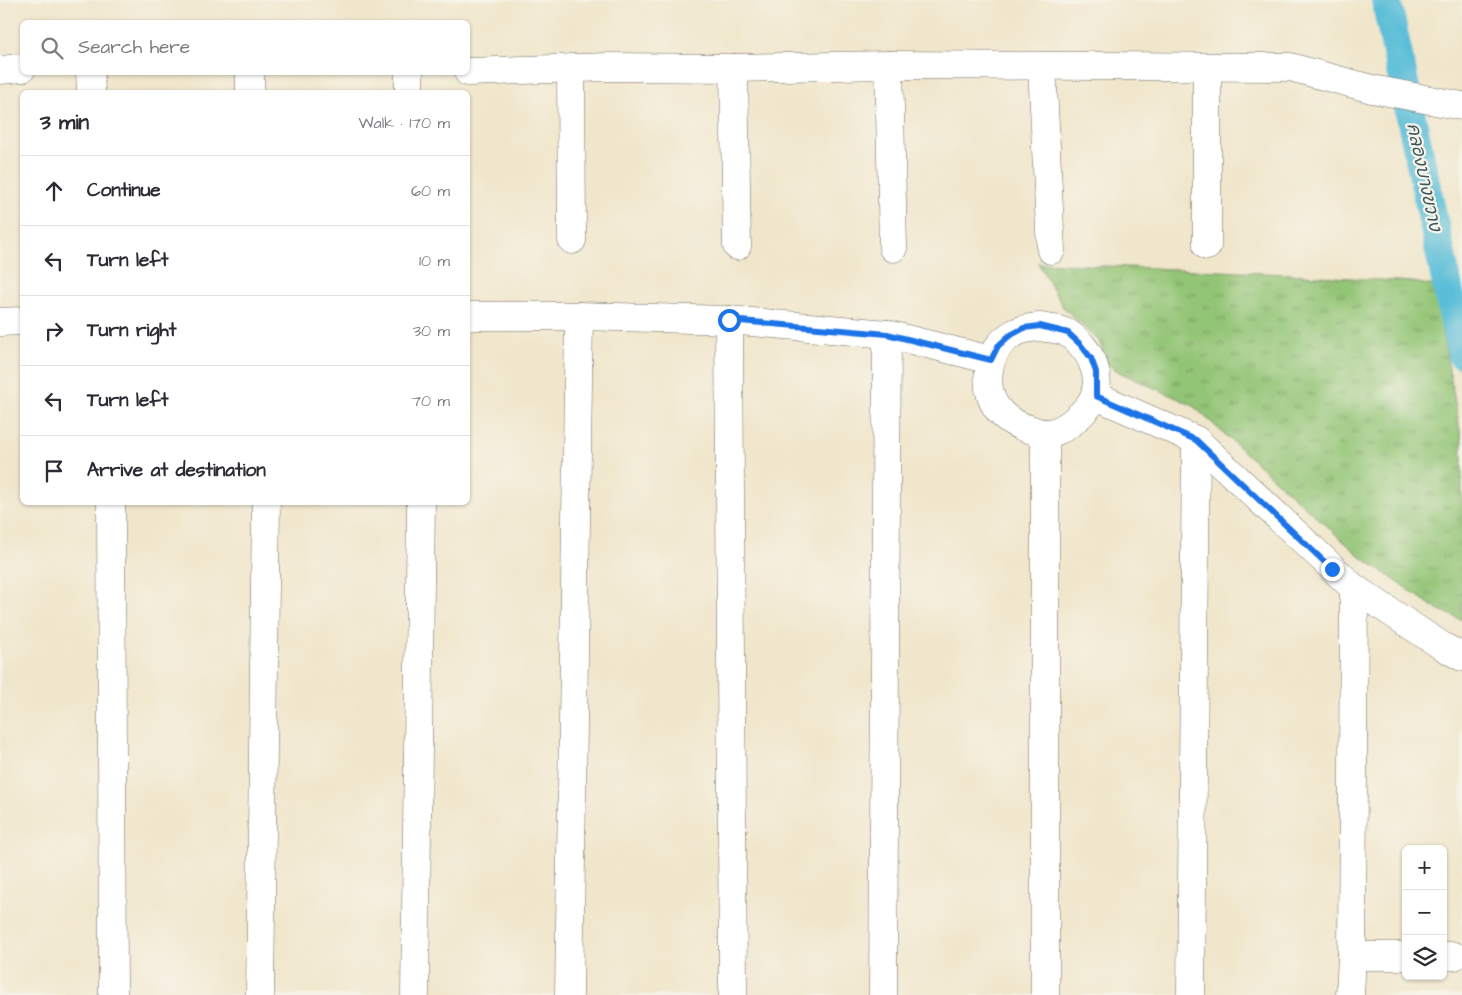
<!DOCTYPE html>
<html lang="en">
<head>
<meta charset="utf-8">
<style>
	body { margin:0; font-family:"Architects Daughter","Playpen Sans Thai",sans-serif; background:#f2f2f3; color:#2b2b33 }
	.controls { position:absolute; right:15px; bottom:15px; display:grid; overflow:hidden; border-radius:8px; box-shadow:0 1px 4px #0004 }
	.controls button { width:45px; height:45px; display:grid; place-items:center; padding:0; border:0; border-bottom:1px solid #e1e1e2; background:#fff; color:#2b2b33; font:25px sans-serif }
	.stop { position:absolute; width:15px; height:15px; margin:-11px; border:4px solid #1a73e8; border-radius:50%; background:#fff }
	.stop.end { background:#1a73e8; border-color:#fff; box-shadow:0 1px 5px #0008 }
	.list { margin:0; padding:0; list-style:none }
	h2 { display:flex; justify-content:space-between; align-items:center; height:65px; margin:0; padding:0 20px; font-size:21px }
	h2 small { font-size:16px; font-weight:400; color:#7c7c81 }
	.list li { display:grid; grid-template-columns:32px 1fr auto; gap:15px; align-items:center; box-sizing:border-box; height:70px; padding:0 20px; border-top:1px solid #e1e1e2 }
	.list b { display:block; font-size:19px; white-space:nowrap }
	.list em { font-size:16px; font-style:normal; color:#7c7c81 }
	.icon { flex:none; width:28px; height:28px; fill:none; stroke:currentColor; stroke-width:2; stroke-linecap:round; stroke-linejoin:round }
	.map { position:relative; flex:none; width:1462px; height:995px; overflow:hidden }
	.search { position:absolute; background:#fff; box-shadow:0 1px 4px #0004; left:20px; top:20px; width:450px; height:55px; display:flex; align-items:center; gap:12px; box-sizing:border-box; padding:0 18px; border-radius:8px; color:#7c7c81; font-size:19px }
	.panel { position:absolute; background:#fff; box-shadow:0 1px 4px #0004; left:20px; top:90px; width:450px; height:415px; border-radius:8px }
	.map>svg:first-child { display:block }
</style>
</head>
<body>
<div class="map">
<svg width="1462" height="995" viewBox="0 0 1462 995">
	<defs>
		<pattern id="park-tufts" width="24" height="20" patternUnits="userSpaceOnUse" patternTransform="scale(1.25)"><rect width="24" height="20" fill="#93c576"/><path d="M3 7l-1-3M5 7V3M7 7l1-3M15 17l-1-3M17 17v-4M19 17l1-3" fill="none" stroke="#78a061"/></pattern>
	</defs>
	<rect width="100%" height="100%" fill="#f7f3e8"/>
	<filter id="ink" filterUnits="userSpaceOnUse"><feTurbulence type="fractalNoise" baseFrequency=".02" numOctaves="2"/><feDisplacementMap in="SourceGraphic" scale="10" xChannelSelector="R" yChannelSelector="G"/><feConvolveMatrix kernelMatrix="1 2 1 2 8 2 1 2 1" color-interpolation-filters="sRGB"/></filter>
	<filter id="wash" filterUnits="userSpaceOnUse"><feTurbulence type="fractalNoise" baseFrequency=".0096" numOctaves="4" result="noise"/><feDisplacementMap in="SourceGraphic" scale="20" xChannelSelector="R" yChannelSelector="G"/><feGaussianBlur stdDeviation="1.12" result="paint"/><feColorMatrix in="noise" values="0 0 0 0 0 0 0 0 0 0 0 0 0 0 0 0 0 1.4 0 .05"/><feComposite in="paint" operator="in"/></filter>
	<g filter="url(#wash)">
		<rect width="100%" height="100%" fill="#f0e6cb"/>
		<!-- park -->
		<path fill="url(#park-tufts)" stroke="#5f7850" d="M1038 263 1287 274 1413 282 1434 286 1462 441V620L1435 608 1361 557 1192 405 1119 372 1108 364 1099 341 1063 307Z"/>
		<g fill="none" stroke-linecap="round" stroke-linejoin="round">
			<!-- canal -->
			<path stroke="#5abed8" stroke-width="30" d="M1386 0 1462 354"/>
		</g>
	</g>
	<g filter="url(#ink)">
		<g fill="none" stroke-linecap="round" stroke-linejoin="round">
			<!-- minor casing -->
			<g stroke="#706c63" stroke-width="29">
				<g id="minor">
					<path d="M889 65 893 248"/>
					<path d="M1042 66 1051 250"/>
					<path d="M1207 67V246"/>
					<path d="M571 68 572 240"/>
					<path d="M734 68 737 246"/>
					<path d="M0 70 22 68"/>
					<path d="M90 72 91 92"/>
					<path d="M250 72V92"/>
					<path d="M409 72V92"/>
					<path d="M468 72 608 67 734 68 889 65 1290 67 1372 89 1462 106"/>
					<path d="M468 316H579L729 320 887 334 991 360"/>
					<path d="M729 320 733 995"/>
					<path d="M0 322 22 321"/>
					<path d="M1040 327C1049 329 1062 329 1069 334 1093 350 1108 386 1086 409 1076 420 1060 434 1044 433 1039 433 1034 430 1029 429 1019 426 1011 422 1003 415 980 394 985 351 1011 335 1020 329 1029 328 1040 327Z"/>
					<path d="M1096 396 1196 440 1354 588 1442 646 1462 657"/>
					<path d="M111 502 113 995"/>
					<path d="M1352 956H1406"/>
					<path d="M1443 956H1454"/>
					<path d="M260 995 266 502"/>
					<path d="M415 995 421 502"/>
					<path d="M569 995 579 316"/>
					<path d="M883 995 887 334"/>
					<path d="M1045 995V433"/>
					<path d="M1191 995 1196 440"/>
					<path d="M1350 995 1352 956 1354 588"/>
				</g>
			</g>
			<!-- minor -->
			<use href="#minor" stroke="#fff" stroke-width="28"/>
		</g>
	</g>
	<g fill="none" stroke-linecap="round" stroke-linejoin="round" filter="url(#ink)">
		<!-- route -->
		<path stroke="#1a73e8" stroke-width="6" d="M729 320 887 334 991 360 998 346 1009 336 1024 328 1040 326 1068 333 1080 344 1091 358 1096 372V396L1196 440 1332 569"/>
	</g>
	<g text-anchor="middle" dominant-baseline="central" stroke-width="4.5" stroke-linejoin="round" paint-order="stroke">
		<!-- water labels -->
		<g font-size="18" font-style="italic" fill="#39575f" stroke="#f7f3e8">
			<text transform="translate(1424 177) rotate(78)">คลองบางขวาง</text>
		</g>
	</g>
</svg>
<div class="controls">
<button>+</button>
<button>−</button>
<button><svg class="icon" aria-label="layers" viewBox="0 0 24 24"><path d="M12 4l9 5-9 5-9-5zM3 14l9 5 9-5"/></svg></button>
</div>
<div class="stop" style="left:729px;top:320px"></div>
<div class="stop end" style="left:1332px;top:569px"></div>
<div class="search"><svg class="icon" aria-label="search" viewBox="0 0 24 24"><circle cx="10" cy="10" r="6"/><path d="M15 15l6 6"/></svg>Search here</div>
<section class="panel">
<h2>3 min<small>Walk · 170 m</small></h2>
<ul class="list">
<li><svg class="icon" aria-label="ahead" viewBox="0 0 24 24"><path d="M12 20V5M6 11l6-6 6 6"/></svg><div><b>Continue</b></div><em>60 m</em></li>
<li><svg class="icon" aria-label="left" viewBox="0 0 24 24"><path d="M17 20v-9H6M10 6l-5 5 5 5"/></svg><div><b>Turn left</b></div><em>10 m</em></li>
<li><svg class="icon" aria-label="right" viewBox="0 0 24 24"><path d="M7 20v-9h11M14 6l5 5-5 5"/></svg><div><b>Turn right</b></div><em>30 m</em></li>
<li><svg class="icon" aria-label="left" viewBox="0 0 24 24"><path d="M17 20v-9H6M10 6l-5 5 5 5"/></svg><div><b>Turn left</b></div><em>70 m</em></li>
<li><svg class="icon" aria-label="arrive" viewBox="0 0 24 24"><path d="M6 21V4h12l-3 4 3 4H6"/></svg><div><b>Arrive at destination</b></div></li>
</ul>
</section>
</div>
</body>
</html>
